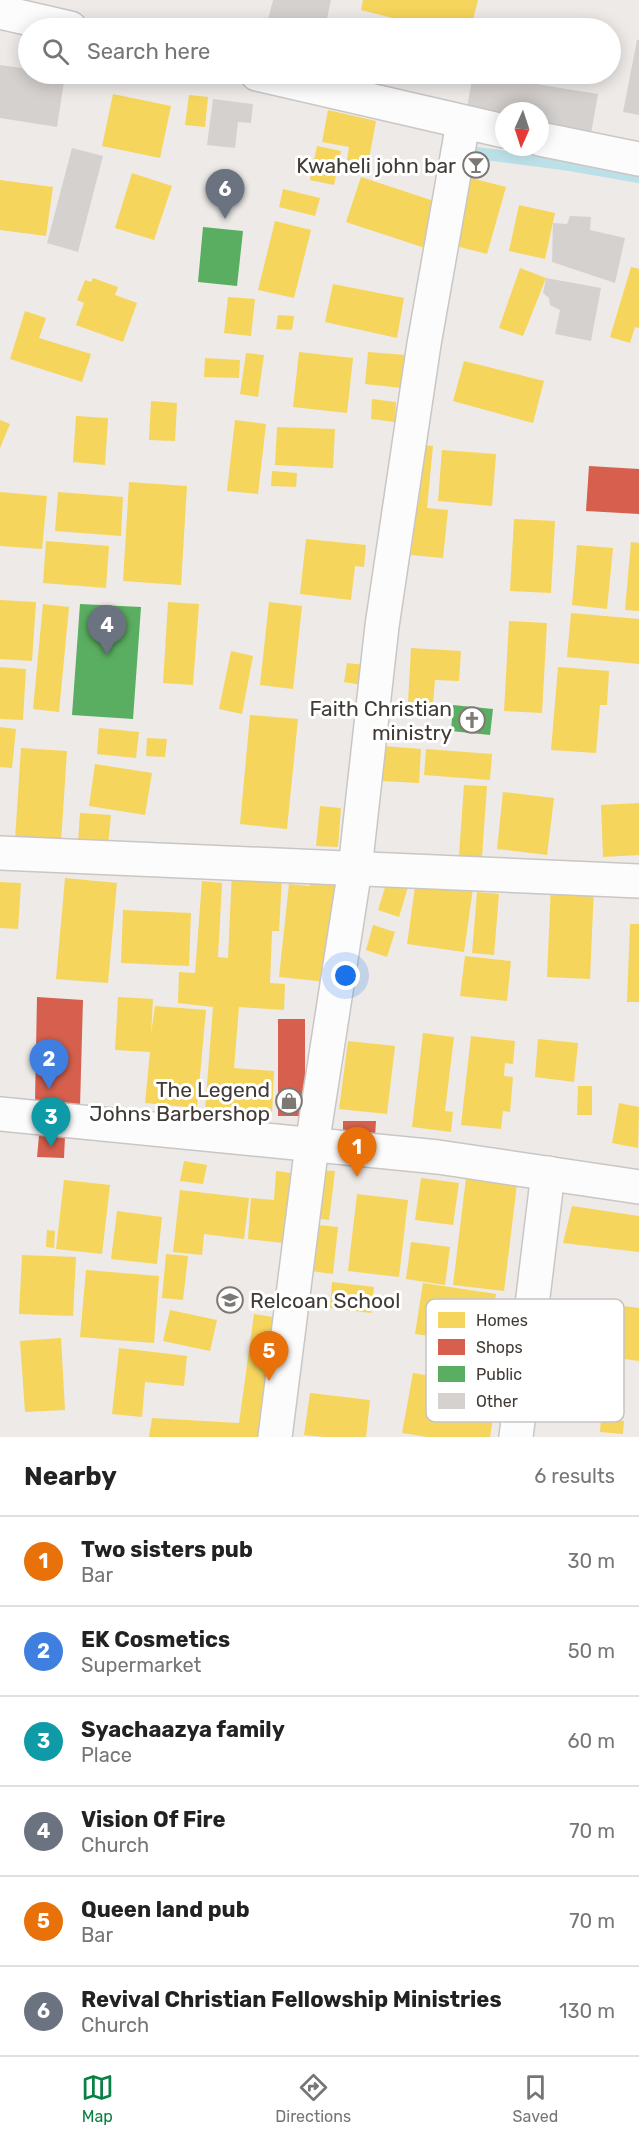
<!DOCTYPE html>
<html lang="en">
<head>
<meta charset="utf-8">
<style>
	body { margin:0; font-family:Rubik,sans-serif; background:#f2f2f2; color:#222 }
	.compass { position:absolute; left:495px; top:102px; width:54px; height:54px; border-radius:50%; background:#fff; box-shadow:0 3px 15px #0003; rotate:183deg }
	.you { position:absolute; left:346px; top:976px; width:21px; height:21px; margin:-15px; border:4px solid #fff; border-radius:50%; background:#1a73e8; box-shadow:0 0 0 9px #1a73e833 }
	.badge { display:grid; place-items:center; width:39px; height:39px; border-radius:50%; background:#0b8043; color:#fff; font-size:20px; font-weight:700 }
	.pin { position:absolute; translate:-50% -50px; filter:drop-shadow(0 2px 3px #0008) }
	.pin::after { content:''; position:absolute; top:32px; width:21px; height:18px; background:inherit; clip-path:polygon(0 0,100% 0,50% 100%) }
	.list { margin:0; padding:0; list-style:none }
	h2 { display:flex; justify-content:space-between; align-items:center; height:78px; margin:0; padding:0 24px; font-size:26px }
	h2 small { font-size:20px; font-weight:400; color:#767676 }
	.list li { display:grid; grid-template-columns:39px 1fr auto; gap:18px; align-items:center; box-sizing:border-box; height:90px; padding:0 24px; border-top:2px solid #e0e0e0 }
	.list b { display:block; font-size:22px; white-space:nowrap }
	.list p { margin:0; font-size:20px; white-space:nowrap; color:#767676 }
	.list em { font-size:20px; font-style:normal; color:#767676 }
	.icon { flex:none; width:33px; height:33px; fill:none; stroke:currentColor; stroke-width:2; stroke-linecap:round; stroke-linejoin:round }
	.map { position:relative; flex:none; width:639px; height:1437px; overflow:hidden }
	.search { position:absolute; background:#fff; box-shadow:0 3px 15px #0003; left:18px; right:18px; top:18px; height:66px; display:flex; align-items:center; gap:15px; box-sizing:border-box; padding:0 21px; border-radius:33px; color:#767676; font-size:22px }
	.sheet { height:618px; background:#fff }
	nav { display:flex; justify-content:space-around; align-items:center; box-sizing:border-box; height:84px; border-top:2px solid #e0e0e0; background:#fff; font-size:16px; color:#767676 }
	nav a { display:grid; justify-items:center; gap:3px }
	nav .on { color:#0b8043 }
	.map>svg:first-child { display:block }
</style>
</head>
<body>
<div class="map">
<svg width="639" height="1437" viewBox="0 0 639 1437">
	<rect width="100%" height="100%" fill="#edeae8"/>
	<!-- homes -->
	<g fill="#f6d55c">
		<path d="M363 0H478L471 28H433L361 10Z"/>
		<path d="M113 94 171 106 160 158 102 146Z"/>
		<path d="M189 95 208 97 205 127 185 125Z"/>
		<path d="M328 110 376 121 368 164 347 160 349 147 322 142Z"/>
		<path d="M317 146 341 151 334 185 310 180Z"/>
		<path d="M132 173 172 186 154 240 115 228Z"/>
		<path d="M361 177 440 203 425 248 346 222Z"/>
		<path d="M471 178 506 187 487 254 452 245Z"/>
		<path d="M0 180 53 187 46 236 0 230Z"/>
		<path d="M283 189 320 198 315 216 279 207Z"/>
		<path d="M519 205 555 213 545 259 509 251Z"/>
		<path d="M275 221 311 230 294 298 258 290Z"/>
		<path d="M631 267 639 269V328L635 327 630 343 610 337Z"/>
		<path d="M520 268 546 278 523 336 499 328Z"/>
		<path d="M93 278 118 287 115 295 137 303 123 342 76 325 84 303 77 300 85 280 91 282Z"/>
		<path d="M333 284 404 298 397 338 325 322Z"/>
		<path d="M228 297 255 299 251 336 224 333Z"/>
		<path d="M25 311 46 318 39 338 91 354 82 382 10 359Z"/>
		<path d="M278 315 294 316 292 330 276 329Z"/>
		<path d="M299 352 353 358 347 413 293 407Z"/>
		<path d="M368 352 406 355 402 388 365 384Z"/>
		<path d="M246 353 264 355 258 397 240 394Z"/>
		<path d="M205 358 240 360 239 378 204 377Z"/>
		<path d="M464 361 544 381 533 423 453 401Z"/>
		<path d="M372 399 396 402 395 422 371 419Z"/>
		<path d="M151 401 177 403 175 441 149 440Z"/>
		<path d="M76 416 108 418 105 465 73 462Z"/>
		<path d="M0 420 10 424 0 448Z"/>
		<path d="M235 420 266 424 258 494 227 491Z"/>
		<path d="M277 427 335 429 333 468 275 465Z"/>
		<path d="M423 445 433 446 427 508 448 510 443 558 411 555Z"/>
		<path d="M442 450 496 454 492 506 438 501Z"/>
		<path d="M272 471 297 473 296 487 271 486Z"/>
		<path d="M129 482 187 486 181 585 123 581Z"/>
		<path d="M0 492 47 496 42 549 0 546Z"/>
		<path d="M58 492 123 497 121 536 55 531Z"/>
		<path d="M514 519 555 521 551 593 510 591Z"/>
		<path d="M306 539 366 545 364 567 355 566 351 600 300 594Z"/>
		<path d="M46 541 109 546 106 588 43 583Z"/>
		<path d="M631 542 639 543V611L625 610Z"/>
		<path d="M577 545 613 548 607 609 572 605Z"/>
		<path d="M0 600 36 602 32 661 0 659Z"/>
		<path d="M168 602 199 604 193 685 163 683Z"/>
		<path d="M269 602 302 606 293 689 260 685Z"/>
		<path d="M43 604 69 607 59 712 33 709Z"/>
		<path d="M571 613 639 619V664L567 657Z"/>
		<path d="M509 621 547 623 542 713 504 711Z"/>
		<path d="M411 648 461 651 459 681 435 680 433 704 408 702Z"/>
		<path d="M231 651 253 656 242 714 219 709Z"/>
		<path d="M347 663 365 665 362 685 344 682Z"/>
		<path d="M0 667 26 669 23 720 0 719Z"/>
		<path d="M558 667 609 671 607 705H600L596 753 551 750Z"/>
		<path d="M250 715 298 719 287 829 240 824Z"/>
		<path d="M0 727 16 729 12 768 0 767Z"/>
		<path d="M99 728 139 732 136 758 97 754Z"/>
		<path d="M147 738 167 739 165 757 146 756Z"/>
		<path d="M383 746 421 749 419 783 381 781Z"/>
		<path d="M21 748 67 751 61 842 15 840Z"/>
		<path d="M426 749 492 754 490 780 424 775Z"/>
		<path d="M95 764 152 773 145 815 89 806Z"/>
		<path d="M464 785 487 786 481 871 458 869Z"/>
		<path d="M503 792 554 798 547 855 497 849Z"/>
		<path d="M639 803V855L603 857 601 805Z"/>
		<path d="M320 806 341 808 338 847 316 846Z"/>
		<path d="M80 813 111 815 108 845 78 842Z"/>
		<path d="M232 871 282 877 279 931H272L270 983 285 984 284 1010 239 1007 234 1068 274 1071 272 1114 205 1110 213 1007 178 1003 179 972 195 973 202 881 222 883 218 957 228 958Z"/>
		<path d="M311 875 339 878 327 982 279 977 289 884 310 886Z"/>
		<path d="M65 878 117 883 108 983 56 979Z"/>
		<path d="M416 880 473 888 464 952 407 944Z"/>
		<path d="M387 881 408 887 399 917 378 910Z"/>
		<path d="M0 882 21 883 18 929 0 928Z"/>
		<path d="M551 884 594 886 590 979 547 977Z"/>
		<path d="M477 892 499 894 494 955 472 953Z"/>
		<path d="M123 910 191 913 189 966 121 963Z"/>
		<path d="M630 924H639V1002H627Z"/>
		<path d="M373 925 395 932 387 957 366 950Z"/>
		<path d="M465 956 511 961 507 1001 460 996Z"/>
		<path d="M118 997 153 999 151 1034 155 1006 206 1010 197 1108 145 1103 150 1052 115 1050Z"/>
		<path d="M423 1033 454 1037 445 1111 453 1112 451 1132 412 1127Z"/>
		<path d="M471 1036 515 1041 513 1064 505 1063 504 1076 513 1077 510 1112 503 1111 501 1129 461 1125Z"/>
		<path d="M538 1039 578 1043 574 1082 535 1077Z"/>
		<path d="M348 1041 395 1046 387 1114 339 1109Z"/>
		<path d="M578 1086H592V1115H577Z"/>
		<path d="M619 1103 639 1107 638 1148 612 1143Z"/>
		<path d="M184 1161 207 1165 203 1184 180 1181Z"/>
		<path d="M319 1170 335 1171 329 1220 314 1218Z"/>
		<path d="M276 1171 299 1174 292 1244 248 1239 251 1198 274 1200Z"/>
		<path d="M421 1178 459 1183 453 1225 415 1220Z"/>
		<path d="M466 1178 517 1184 504 1291 453 1285Z"/>
		<path d="M64 1180 110 1185 102 1254 56 1249Z"/>
		<path d="M180 1190 249 1198 244 1239 204 1234 202 1255 173 1252Z"/>
		<path d="M357 1194 408 1200 399 1277 348 1271Z"/>
		<path d="M572 1206 639 1216V1252L563 1243Z"/>
		<path d="M117 1211 162 1217 157 1264 111 1259Z"/>
		<path d="M317 1225 338 1227 333 1274 311 1271Z"/>
		<path d="M47 1230 55 1231 54 1248 46 1247Z"/>
		<path d="M411 1242 450 1247 445 1285 406 1279Z"/>
		<path d="M166 1254 188 1256 183 1300 162 1298Z"/>
		<path d="M22 1255 76 1257 73 1316 19 1314Z"/>
		<path d="M86 1270 159 1276 154 1343 80 1337Z"/>
		<path d="M332 1282 374 1287 371 1313 330 1308Z"/>
		<path d="M423 1283 496 1294 489 1344 415 1334Z"/>
		<path d="M600 1303 639 1308V1361L594 1355Z"/>
		<path d="M170 1310 217 1320 210 1351 163 1341Z"/>
		<path d="M254 1314 285 1319 269 1437H149L152 1418 239 1423Z"/>
		<path d="M61 1338 65 1410 25 1412 20 1341Z"/>
		<path d="M119 1348 187 1356 184 1386 145 1382 142 1417 112 1414Z"/>
		<path d="M413 1373 498 1387 490 1437H428L402 1433Z"/>
		<path d="M310 1393 370 1400 366 1437H324L304 1435Z"/>
		<path d="M601 1419 624 1421 623 1434 600 1432Z"/>
	</g>
	<!-- shops -->
	<g fill="#d6604d">
		<path d="M589 466 639 469V514L586 511Z"/>
		<path d="M37 997 83 1000 80 1106 35 1102Z"/>
		<rect x="278" y="1019" width="27" height="97"/>
		<path d="M343 1121H376L375 1137H343Z"/>
		<path d="M39 1136 65 1137 64 1158 37 1157Z"/>
	</g>
	<!-- public -->
	<g fill="#5aae61">
		<path d="M203 227 243 231 237 286 198 282Z"/>
		<path d="M80 604 141 607 133 719 72 715Z"/>
		<path d="M453 705 493 709 490 735 451 731Z"/>
	</g>
	<g fill="none" stroke-linecap="round" stroke-linejoin="round">
		<!-- stream -->
		<path stroke="#bce0e7" stroke-width="12" d="M461 151 570 165 639 177"/>
	</g>
	<!-- building -->
	<g fill="#d5d1cf">
		<path d="M273 0H331L325 28H274L266 27Z"/>
		<path d="M637 40H639V115L623 112Z"/>
		<path d="M0 65 28 69V74L65 75 57 127 0 118Z"/>
		<path d="M473 74 598 94 591 134 540 126V111H504V120L466 113Z"/>
		<path d="M213 99 253 104 251 123 238 122 235 148 207 145Z"/>
		<path d="M72 148 103 156 78 252 47 243Z"/>
		<path d="M570 216 591 217 590 230 625 238 615 283 552 262 553 223 567 224Z"/>
		<path d="M546 278 601 288 591 341 555 334 560 310 550 305 549 298 543 293Z"/>
	</g>
	<g fill="none" stroke-linecap="round" stroke-linejoin="round">
		<!-- minor casing -->
		<g stroke="#c9c6c4" stroke-width="36">
			<g id="minor">
				<path d="M0 12 70 28"/>
				<path d="M257 74 504 131"/>
				<path d="M540 139 639 159"/>
				<path d="M0 853 639 881"/>
				<path d="M0 1114 438 1157 639 1187"/>
				<path d="M275 1437 312 1145 355 869 382 626 424 344 463 123"/>
				<path d="M516 1437 548 1173"/>
			</g>
		</g>
		<!-- minor -->
		<use href="#minor" stroke="#fcfcfc" stroke-width="33"/>
	</g>
	<!-- icons -->
	<defs>
		<g id="bar-ring" transform="scale(1.35)"><circle r="9.5" fill="#fff" stroke="#7e7874" stroke-width="1.5"/><path d="M-6-5H6L.8 .8V4.5H3.5V6h-7V4.5H-.8V.8Z" fill="#7e7874"/></g>
		<g id="church-ring" transform="scale(1.35)"><circle r="9.5" fill="#fff" stroke="#7e7874" stroke-width="1.5"/><path d="M-1.2-6h2.4v3.5h3.3v2.4h-3.3V6h-2.4V-.1h-3.3v-2.4h3.3Z" fill="#7e7874"/></g>
		<g id="shop-ring" transform="scale(1.35)"><circle r="9.5" fill="#fff" stroke="#7e7874" stroke-width="1.5"/><path d="M-5-2.5h2.3a2.7 3.5 0 0 1 5.4 0H5L5.5 6h-11ZM-1.5-2.5h3a1.5 2.3 0 0 0-3 0Z" fill="#7e7874"/></g>
		<g id="school-ring" transform="scale(1.35)"><circle r="9.5" fill="#fff" stroke="#7e7874" stroke-width="1.5"/><path d="M0-5L7-2L0 1L-7-2ZM-4 1L0 2.5L4 1V4Q0 6-4 4Z" fill="#7e7874"/></g>
	</defs>
	<g fill-rule="evenodd">
		<use href="#bar-ring" x="476" y="165"/>
		<use href="#church-ring" x="472" y="720"/>
		<use href="#shop-ring" x="289" y="1101"/>
		<use href="#school-ring" x="230" y="1300"/>
	</g>
	<g text-anchor="middle" dominant-baseline="central" stroke-width="6" stroke-linejoin="round" paint-order="stroke">
		<!-- poi labels -->
		<g font-size="21" fill="#423a35" stroke="#fff" text-anchor="end">
			<text x="456" y="165">Kwaheli john bar</text>
			<text x="452" y="708">Faith Christian<tspan x="452" dy="24">ministry</tspan></text>
			<text x="270" y="1089">The Legend<tspan x="270" dy="24">Johns Barbershop</tspan></text>
			<text x="250" y="1300" text-anchor="start">Relcoan School</text>
		</g>
	</g>
	<!-- legend -->
	<rect x="426" y="1299" width="198" height="123" rx="9" fill="#fff" stroke="#c6c4c2" stroke-width="1.5"/>
	<rect x="438" y="1312" width="27" height="16" fill="#f6d55c"/>
	<rect x="438" y="1339" width="27" height="16" fill="#d6604d"/>
	<rect x="438" y="1366" width="27" height="16" fill="#5aae61"/>
	<rect x="438" y="1393" width="27" height="16" fill="#d5d1cf"/>
	<g font-size="16" fill="#423a35">
		<text x="476" y="1326">Homes</text>
		<text x="476" y="1353">Shops</text>
		<text x="476" y="1380">Public</text>
		<text x="476" y="1407">Other</text>
	</g>
</svg>
<svg class="compass" viewBox="-18 -18 36 36"><path d="M0-13l5 13h-10z" fill="#e53935"/><path d="M0 13l5-13h-10z" fill="#767676"/></svg>
<div class="you"></div>
<div class="pin badge" style="left:357px;top:1177px;background:#e8710a">1</div>
<div class="pin badge" style="left:49px;top:1089px;background:#3f7fe0">2</div>
<div class="pin badge" style="left:51px;top:1147px;background:#0f9aa8">3</div>
<div class="pin badge" style="left:107px;top:655px;background:#6b7280">4</div>
<div class="pin badge" style="left:269px;top:1381px;background:#e8710a">5</div>
<div class="pin badge" style="left:225px;top:219px;background:#6b7280">6</div>
<div class="search"><svg class="icon" aria-label="search" viewBox="0 0 24 24"><circle cx="10" cy="10" r="6"/><path d="M15 15l6 6"/></svg>Search here</div>
</div>
<section class="sheet">
<h2>Nearby<small>6 results</small></h2>
<ul class="list">
<li><span class="badge" style="background:#e8710a">1</span><div><b>Two sisters pub</b><p>Bar</p></div><em>30 m</em></li>
<li><span class="badge" style="background:#3f7fe0">2</span><div><b>EK Cosmetics</b><p>Supermarket</p></div><em>50 m</em></li>
<li><span class="badge" style="background:#0f9aa8">3</span><div><b>Syachaazya family</b><p>Place</p></div><em>60 m</em></li>
<li><span class="badge" style="background:#6b7280">4</span><div><b>Vision Of Fire</b><p>Church</p></div><em>70 m</em></li>
<li><span class="badge" style="background:#e8710a">5</span><div><b>Queen land pub</b><p>Bar</p></div><em>70 m</em></li>
<li><span class="badge" style="background:#6b7280">6</span><div><b>Revival Christian Fellowship Ministries</b><p>Church</p></div><em>130 m</em></li>
</ul>
</section>
<nav>
<a class="on"><svg class="icon" aria-label="map" viewBox="0 0 24 24"><path d="M3 6l6-2 6 2 6-2v14l-6 2-6-2-6 2zM9 4v14M15 6v14"/></svg>Map</a>
<a><svg class="icon" aria-label="directions" viewBox="0 0 24 24"><path d="M12 3l9 9-9 9-9-9zM9 14v-3h6M13 9l2 2-2 2"/></svg>Directions</a>
<a><svg class="icon" aria-label="saved" viewBox="0 0 24 24"><path d="M7 4h10v16l-5-4-5 4z"/></svg>Saved</a>
</nav>
</body>
</html>
